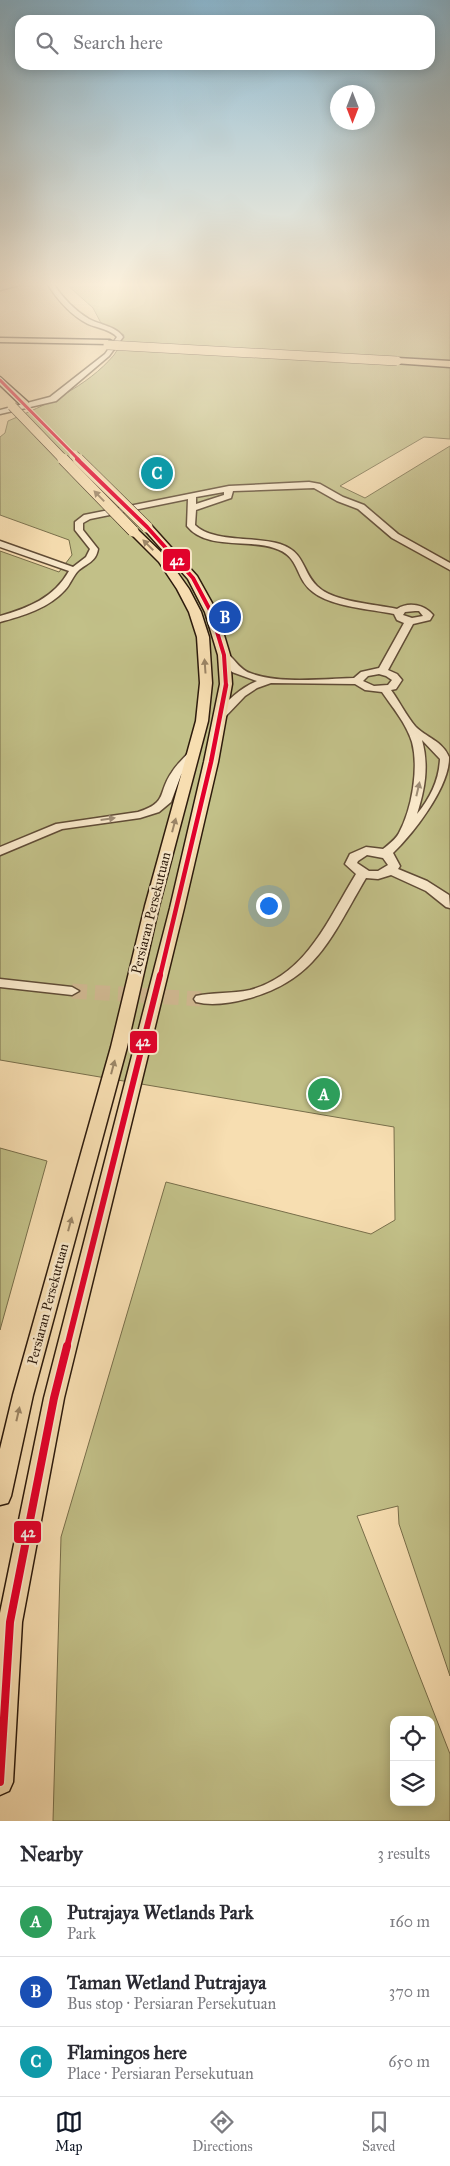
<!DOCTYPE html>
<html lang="en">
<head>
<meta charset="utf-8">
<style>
	body { margin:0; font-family:"IM FELL Great Primer",serif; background:#f7f7f7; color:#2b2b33 }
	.controls { position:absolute; right:15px; bottom:15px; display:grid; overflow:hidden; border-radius:10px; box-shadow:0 2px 12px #0003 }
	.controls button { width:45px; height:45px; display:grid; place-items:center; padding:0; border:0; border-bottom:1px solid #e1e1e2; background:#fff; color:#2b2b33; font:25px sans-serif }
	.compass { position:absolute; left:330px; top:85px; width:45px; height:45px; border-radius:50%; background:#fff; box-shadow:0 2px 12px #0003; rotate:180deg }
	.you { position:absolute; left:268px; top:905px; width:18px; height:18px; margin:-12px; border:4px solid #fff; border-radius:50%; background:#1a73e8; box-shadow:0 0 0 8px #1a73e833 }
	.badge { display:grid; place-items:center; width:32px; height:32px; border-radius:50%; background:#111827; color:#fff; font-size:16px; font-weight:700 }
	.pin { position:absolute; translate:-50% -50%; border:2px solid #fff; box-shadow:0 1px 5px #0006 }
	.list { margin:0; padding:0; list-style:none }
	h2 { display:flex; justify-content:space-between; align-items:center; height:65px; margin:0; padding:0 20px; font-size:21px }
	h2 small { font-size:16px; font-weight:400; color:#7c7c81 }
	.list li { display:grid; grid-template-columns:32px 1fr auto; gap:15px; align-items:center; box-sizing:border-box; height:70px; padding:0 20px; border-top:1px solid #e1e1e2 }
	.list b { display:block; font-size:19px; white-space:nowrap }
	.list p { margin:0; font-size:16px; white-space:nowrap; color:#7c7c81 }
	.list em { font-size:16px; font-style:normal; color:#7c7c81 }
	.icon { flex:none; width:28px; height:28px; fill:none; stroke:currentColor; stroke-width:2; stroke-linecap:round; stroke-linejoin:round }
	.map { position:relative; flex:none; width:450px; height:1821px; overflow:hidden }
	.search { position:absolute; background:#fff; box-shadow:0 2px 12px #0003; left:15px; right:15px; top:15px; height:55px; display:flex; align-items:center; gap:12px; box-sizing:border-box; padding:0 18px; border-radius:15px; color:#7c7c81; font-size:19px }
	.sheet { height:275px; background:#fff }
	nav { display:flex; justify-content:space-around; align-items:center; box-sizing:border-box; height:70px; border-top:1px solid #e1e1e2; background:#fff; font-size:14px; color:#7c7c81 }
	nav a { display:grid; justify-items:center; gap:2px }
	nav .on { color:#111827 }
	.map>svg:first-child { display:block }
</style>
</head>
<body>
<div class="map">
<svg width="450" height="1821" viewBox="0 0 450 1821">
	<rect width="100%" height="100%" fill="#f7deb1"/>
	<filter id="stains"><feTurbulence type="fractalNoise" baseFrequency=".004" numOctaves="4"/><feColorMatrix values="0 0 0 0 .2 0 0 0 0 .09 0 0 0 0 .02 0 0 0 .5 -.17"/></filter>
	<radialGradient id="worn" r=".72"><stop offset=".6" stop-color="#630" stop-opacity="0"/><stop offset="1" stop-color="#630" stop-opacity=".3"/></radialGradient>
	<!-- green -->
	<g fill="#c2c088" stroke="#786e4a" fill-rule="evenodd">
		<path d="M64 282H450V439L424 437 340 486 365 498 450 446V1676L399 1524 398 1506 357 1516 450 1754V1821H53L61 1537 166 1182 371 1234 395 1220 394 1127 0 1060V551L59 572 72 555 69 540 0 515V437L5 433 8 421C45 405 87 387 114 355 118 350 121 341 124 335L101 323 93 308ZM394 1720H431V1802H394Z"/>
		<path d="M0 1148 47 1161 0 1330Z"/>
	</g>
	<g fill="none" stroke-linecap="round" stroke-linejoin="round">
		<!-- minor-tunnel -->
		<path stroke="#cfb790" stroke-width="15" stroke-dasharray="15 8" stroke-linecap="butt" d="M72 991 201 999"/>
		<!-- minor casing -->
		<g stroke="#604c36" stroke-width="3">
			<g id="minor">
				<path d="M18 282H31L0 290V286Z"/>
				<path d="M46 282H52C62 297 74 310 89 319 100 325 116 326 123 337L109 356 56 401 0 414V410L50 397 105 354 117 337C110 329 97 328 88 324 70 315 57 299 46 282Z"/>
				<path d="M309 482 320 484 343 497 364 505 398 534 450 563V570L392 538 358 509 337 501 314 488 233 491 231 498 196 510 195 525C213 543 256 536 280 544 306 553 301 570 317 586 333 602 375 604 397 609 409 601 425 605 433 615L430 620 413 624 388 670 397 674 402 680 396 689 391 690C399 701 406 715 415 726 425 737 443 741 449 757 450 787 412 835 393 853L400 866 398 869 427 881 449 895 450 908 446 907 426 891 391 875 378 879 366 878C332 935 317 981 246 999 231 1003 211 1006 196 1002L194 999 196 996C213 992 232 994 250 990 307 974 327 921 356 874L345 864 350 854 366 847 383 849C388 845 396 839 399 833 412 809 419 768 412 742 406 723 393 708 382 692L365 690 355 684 271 683 257 688 245 696 224 718H216L215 716 216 714C228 700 240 688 257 681L232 672 219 655 224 652C232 654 238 669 250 673 279 684 323 679 354 678L361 672 379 668 404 623 397 620 394 614C370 609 332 607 313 592 294 578 301 556 274 548 247 539 206 550 187 526L188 499 90 519 83 523V530L98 549C96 562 87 563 78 571 73 576 70 585 65 590 49 608 23 616 0 622V616C28 608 54 598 69 571L0 547V541L73 567 86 557 90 549 75 530V522L84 515 229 486ZM224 492V495L196 504V497ZM415 611H419L423 616 412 618 403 615 405 612ZM379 674 386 676 392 680 388 685 374 686 363 681 368 676ZM422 740 440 759C439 780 431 797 417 814 425 789 429 766 422 740ZM367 855 383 858 388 865 378 871H369L357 863 358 861Z"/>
				<path d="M194 750 199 753 181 775 171 802 159 812 140 818 62 829 0 855V847L56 824 138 812C169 802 157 793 172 772 177 764 184 758 190 751Z"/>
				<path d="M0 979 72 987 79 991 72 995 0 987Z"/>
			</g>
		</g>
		<!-- major casing -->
		<g stroke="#2d1b0d" stroke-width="3">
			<g id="major">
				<path d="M0 338 110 340 114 342 110 344 0 342Z"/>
				<path d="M397 358 450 361V367L394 363V359Z"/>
				<path d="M0 377 28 402V406H22L0 385Z"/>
				<path d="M147 524 151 525 197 576 217 612 230 655 232 684 218 762 184 908 64 1398 22 1622 13 1782 9 1791 0 1795V1613L44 1398 170 908 204 762 220 684 218 655 205 612 188 579 142 527Z"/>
				<path d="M133 528 137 529 167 558 189 589 201 612 209 637 212 683 208 721 159 906 127 1047 33 1395 11 1496 8 1503 0 1505V1449L13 1395 111 1047 145 906 196 721 200 683 197 637 189 612 177 589 159 562 128 531Z"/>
			</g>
		</g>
		<!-- minor -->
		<use href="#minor" fill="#faeacc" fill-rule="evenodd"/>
		<!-- major -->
		<use href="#major" fill="#f7deb1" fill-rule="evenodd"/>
		<!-- major-bridge-far1 casing -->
		<g stroke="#2d1b0d" stroke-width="10" stroke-linecap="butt">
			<g id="major-bridge-far1">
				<path d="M108 345 397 361"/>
				<path d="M12 406 64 460"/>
				<path d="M74 455 79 460"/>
			</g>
		</g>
		<!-- major-bridge casing -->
		<g stroke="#2d1b0d" stroke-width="12" stroke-linecap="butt">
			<g id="major-bridge">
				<path d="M63 459 133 531"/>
				<path d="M78 459 147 527"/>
			</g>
		</g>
		<!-- major-bridge-far1 -->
		<use href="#major-bridge-far1" stroke="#f7deb1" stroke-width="9"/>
		<!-- major-bridge -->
		<use href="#major-bridge" stroke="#f7deb1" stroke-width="11"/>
		<!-- bus-1-far4 casing -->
		<g stroke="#faeacc" stroke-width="5">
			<path id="bus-1-far4" d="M0 380 79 460"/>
		</g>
		<!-- bus-1-far3 casing -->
		<g stroke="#faeacc" stroke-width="6">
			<path id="bus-1-far3" d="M77 459 147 527 193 578 211 612 224 655 226 686"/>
		</g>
		<!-- bus-1-far2 casing -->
		<g stroke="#faeacc" stroke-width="8">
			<path id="bus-1-far2" d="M160 976 211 762 226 685"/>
		</g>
		<!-- bus-1-far1 casing -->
		<g stroke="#faeacc" stroke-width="10">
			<path id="bus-1-far1" d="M67 1347 160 975"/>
		</g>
		<!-- bus-1 casing -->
		<g stroke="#faeacc" stroke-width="11">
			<path id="bus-1" d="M0 1782 10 1622 54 1398 67 1346"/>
		</g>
		<!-- bus-1-far4 -->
		<use href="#bus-1-far4" stroke="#e4002b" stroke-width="3"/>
		<!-- bus-1-far3 -->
		<use href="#bus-1-far3" stroke="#e4002b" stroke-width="4"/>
		<!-- bus-1-far2 -->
		<use href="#bus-1-far2" stroke="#e4002b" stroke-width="4.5"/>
		<!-- bus-1-far1 -->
		<use href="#bus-1-far1" stroke="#e4002b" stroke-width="6"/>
		<!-- bus-1 -->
		<use href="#bus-1" stroke="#e4002b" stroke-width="8"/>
	</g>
	<!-- one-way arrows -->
	<defs><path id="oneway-solid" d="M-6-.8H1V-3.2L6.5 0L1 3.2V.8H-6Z" transform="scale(1.25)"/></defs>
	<g fill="#9c8667">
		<use href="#oneway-solid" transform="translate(99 496) rotate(-134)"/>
		<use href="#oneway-solid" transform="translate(148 545) rotate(-135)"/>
		<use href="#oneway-solid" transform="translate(205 666) rotate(-94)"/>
		<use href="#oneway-solid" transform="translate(174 825) rotate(-75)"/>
		<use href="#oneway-solid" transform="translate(113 1067) rotate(-75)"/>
		<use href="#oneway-solid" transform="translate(70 1224) rotate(-75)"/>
		<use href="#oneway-solid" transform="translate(18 1414) rotate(-77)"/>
	</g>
	<g fill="#9e8d76">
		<use href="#oneway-solid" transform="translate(418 789) rotate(-77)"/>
		<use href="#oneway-solid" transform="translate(108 819) rotate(-8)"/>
	</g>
	<!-- sky -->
	<linearGradient id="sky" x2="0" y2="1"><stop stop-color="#8ab7d0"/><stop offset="0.53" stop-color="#fbf0dc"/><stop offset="1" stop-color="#fbf0dc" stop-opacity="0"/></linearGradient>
	<rect width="450" height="537" fill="url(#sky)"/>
	<g text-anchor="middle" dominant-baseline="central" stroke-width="5" stroke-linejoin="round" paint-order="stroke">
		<!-- street labels -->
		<g font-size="14" fill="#2d1b0d" stroke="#faeacc">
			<text transform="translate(151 913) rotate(-76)">Persiaran Persekutuan</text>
			<text transform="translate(48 1304) rotate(-75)">Persiaran Persekutuan</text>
		</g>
	</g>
	<g stroke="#faeacc" stroke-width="2">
		<rect x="162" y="548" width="29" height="24" rx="5" fill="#e4002b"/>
		<rect x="129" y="1030" width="29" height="24" rx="5" fill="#e4002b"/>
		<rect x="13" y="1520" width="29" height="24" rx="5" fill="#e4002b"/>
	</g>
	<g font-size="14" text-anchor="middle" font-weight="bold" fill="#fff">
		<text x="177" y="565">42</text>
		<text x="143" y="1046">42</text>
		<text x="28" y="1537">42</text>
	</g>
	<rect width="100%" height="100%" filter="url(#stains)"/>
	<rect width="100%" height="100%" fill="url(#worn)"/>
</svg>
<div class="controls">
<button><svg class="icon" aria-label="locate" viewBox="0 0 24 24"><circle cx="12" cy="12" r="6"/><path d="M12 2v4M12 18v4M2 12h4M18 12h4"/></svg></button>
<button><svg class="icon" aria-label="layers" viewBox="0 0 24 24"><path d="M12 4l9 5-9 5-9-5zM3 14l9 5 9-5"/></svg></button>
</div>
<svg class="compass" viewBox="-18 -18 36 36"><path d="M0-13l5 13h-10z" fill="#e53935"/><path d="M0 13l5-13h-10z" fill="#7c7c81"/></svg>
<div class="you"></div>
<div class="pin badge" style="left:324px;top:1094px;background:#2e9e5b">A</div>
<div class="pin badge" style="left:225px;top:617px;background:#1a4fb4">B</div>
<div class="pin badge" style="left:157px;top:473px;background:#0f9aa8">C</div>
<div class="search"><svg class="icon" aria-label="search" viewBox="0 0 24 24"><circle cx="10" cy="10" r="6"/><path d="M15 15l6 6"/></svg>Search here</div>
</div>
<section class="sheet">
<h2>Nearby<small>3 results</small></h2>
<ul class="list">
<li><span class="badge" style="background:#2e9e5b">A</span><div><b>Putrajaya Wetlands Park</b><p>Park</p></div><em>160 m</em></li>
<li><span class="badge" style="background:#1a4fb4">B</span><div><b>Taman Wetland Putrajaya</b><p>Bus stop · Persiaran Persekutuan</p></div><em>370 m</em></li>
<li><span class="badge" style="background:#0f9aa8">C</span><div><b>Flamingos here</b><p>Place · Persiaran Persekutuan</p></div><em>650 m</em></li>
</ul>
</section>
<nav>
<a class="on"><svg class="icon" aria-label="map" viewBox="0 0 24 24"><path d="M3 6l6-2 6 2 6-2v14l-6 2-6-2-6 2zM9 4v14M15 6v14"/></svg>Map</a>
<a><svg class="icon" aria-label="directions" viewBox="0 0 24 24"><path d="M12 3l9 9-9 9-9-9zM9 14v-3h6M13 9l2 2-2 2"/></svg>Directions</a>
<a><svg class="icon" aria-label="saved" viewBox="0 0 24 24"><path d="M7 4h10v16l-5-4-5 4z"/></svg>Saved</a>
</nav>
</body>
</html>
